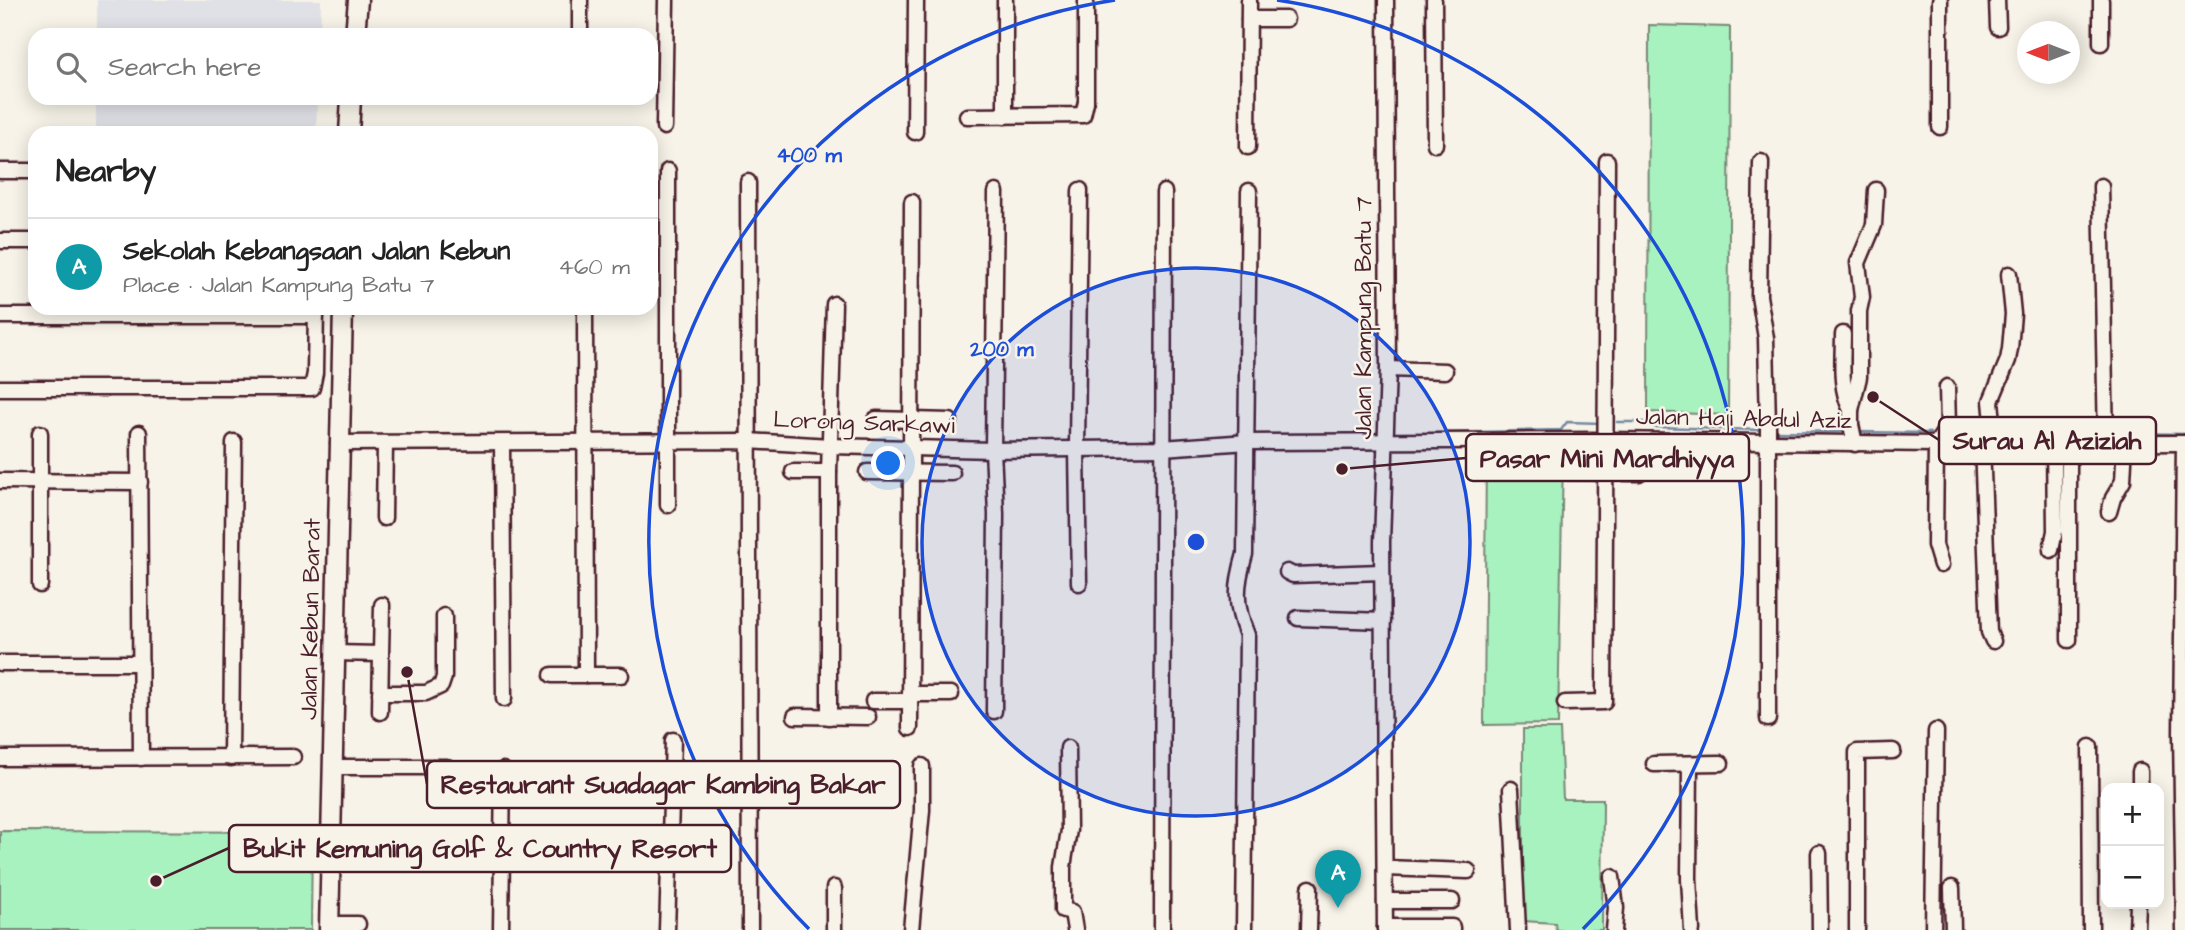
<!DOCTYPE html>
<html lang="en">
<head>
<meta charset="utf-8">
<style>
	body { margin:0; font-family:"Architects Daughter",sans-serif; background:#f6f6f6; color:#222 }
	.controls { position:absolute; right:21px; bottom:21px; display:grid; overflow:hidden; border-radius:14px; box-shadow:0 4px 18px #0003 }
	.controls button { width:63px; height:63px; display:grid; place-items:center; padding:0; border:0; border-bottom:2px solid #e0e0e0; background:#fff; color:#222; font:35px sans-serif }
	.compass { position:absolute; left:2017px; top:21px; width:63px; height:63px; border-radius:50%; background:#fff; box-shadow:0 4px 18px #0003; rotate:270deg }
	.you { position:absolute; left:889px; top:464px; width:24px; height:24px; margin:-18px; border:5px solid #fff; border-radius:50%; background:#1a73e8; box-shadow:0 0 0 10px #1a73e833 }
	.badge { display:grid; place-items:center; width:46px; height:46px; border-radius:50%; background:#1f6fb2; color:#fff; font-size:23px; font-weight:700 }
	.pin { position:absolute; translate:-50% -58px; filter:drop-shadow(0 2px 4px #0008) }
	.pin::after { content:''; position:absolute; top:37px; width:24px; height:21px; background:inherit; clip-path:polygon(0 0,100% 0,50% 100%) }
	.list { margin:0; padding:0; list-style:none }
	h2 { display:flex; justify-content:space-between; align-items:center; height:91px; margin:0; padding:0 28px; font-size:30px }
	h2 small { font-size:23px; font-weight:400; color:#767676 }
	.list li { display:grid; grid-template-columns:46px 1fr auto; gap:21px; align-items:center; box-sizing:border-box; height:98px; padding:0 28px; border-top:2px solid #e0e0e0 }
	.list b { display:block; font-size:26px; white-space:nowrap }
	.list p { margin:0; font-size:23px; white-space:nowrap; color:#767676 }
	.list em { font-size:23px; font-style:normal; color:#767676 }
	.icon { flex:none; width:38px; height:38px; fill:none; stroke:currentColor; stroke-width:2; stroke-linecap:round; stroke-linejoin:round }
	.map { position:relative; flex:none; width:2185px; height:930px; overflow:hidden }
	.search { position:absolute; background:#fff; box-shadow:0 4px 18px #0003; left:28px; top:28px; width:630px; height:77px; display:flex; align-items:center; gap:18px; box-sizing:border-box; padding:0 24px; border-radius:21px; color:#767676; font-size:26px }
	.panel { position:absolute; background:#fff; box-shadow:0 4px 18px #0003; left:28px; top:126px; width:630px; height:189px; border-radius:21px }
	.map>svg:first-child { display:block }
</style>
</head>
<body>
<div class="map">
<svg width="2185" height="930" viewBox="0 0 2185 930">
	<rect width="100%" height="100%" fill="#f7f3e8"/>
	<filter id="ink" filterUnits="userSpaceOnUse"><feTurbulence type="fractalNoise" baseFrequency=".0143" numOctaves="2"/><feDisplacementMap in="SourceGraphic" scale="14" xChannelSelector="R" yChannelSelector="G"/><feConvolveMatrix kernelMatrix="1 2 1 2 8 2 1 2 1" color-interpolation-filters="sRGB"/></filter>
	<g filter="url(#ink)">
		<!-- built -->
		<g fill="#e0e0e7">
			<path d="M97 0H321L320 35H97Z"/>
			<path d="M96 98H317L316 133H96Z"/>
		</g>
		<!-- green -->
		<g fill="#a8f2c0" stroke="#798876" stroke-width="2">
			<path d="M1649 25 1730 27 1728 415 1648 412Z"/>
			<path d="M1486 455H1563L1558 724 1484 725Z"/>
			<path d="M1523 729H1560L1563 799H1603L1602 930H1556L1555 923 1523 921Z"/>
			<path d="M0 831 312 832 311 930H0Z"/>
		</g>
		<g fill="none" stroke-linecap="round" stroke-linejoin="round">
			<!-- stream -->
			<g stroke="#768aa4" stroke-width="2.5">
				<path d="M1617 422H1650L1654 427 1762 430"/>
				<path d="M1772 431 1846 432"/>
				<path d="M1856 432 1930 433"/>
				<path d="M2111 433 2185 434"/>
				<path d="M1395 434 1561 430 1567 422 1601 423"/>
				<path d="M1999 434H2016"/>
				<path d="M2031 434 2101 432"/>
				<path d="M1950 435 1988 434"/>
			</g>
			<!-- minor casing -->
			<g stroke="#4a1f2b" stroke-width="19">
				<g id="minor">
					<path d="M1005 0V116"/>
					<path d="M1434 0 1435 144"/>
					<path d="M1940 0V127"/>
					<path d="M1997 0 1998 27"/>
					<path d="M2101 0V43"/>
					<path d="M1249 19H1286"/>
					<path d="M580 35V0"/>
					<path d="M967 116 1083 115 1086 102V0"/>
					<path d="M664 127 666 0"/>
					<path d="M915 132 916 0"/>
					<path d="M1248 147 1249 0"/>
					<path d="M1761 162 1759 296 1766 338 1768 425V719"/>
					<path d="M0 171H35"/>
					<path d="M668 171V505"/>
					<path d="M748 182 750 930"/>
					<path d="M2101 186 2106 442"/>
					<path d="M0 241H35"/>
					<path d="M585 308 586 675"/>
					<path d="M0 316H316"/>
					<path d="M1843 334C1843 359 1839 387 1851 410"/>
					<path d="M1388 369 1445 371"/>
					<path d="M0 388H312L315 373 316 308"/>
					<path d="M876 419 950 421"/>
					<path d="M40 433V585"/>
					<path d="M139 433 141 758"/>
					<path d="M2069 442V640"/>
					<path d="M338 443 749 441 830 446 993 450 1162 448 1248 442 1604 440 1936 444 2185 443"/>
					<path d="M502 443 504 699"/>
					<path d="M1995 443 1991 401 2008 360 2010 349 2013 314 2009 274"/>
					<path d="M2184 443 2181 734 2184 930"/>
					<path d="M1855 444 1851 425V410L1859 377V311L1862 297 1858 263 1874 225 1876 190"/>
					<path d="M1982 444 1989 632 1993 641"/>
					<path d="M793 472H829"/>
					<path d="M867 472 952 473"/>
					<path d="M1568 472 1639 473"/>
					<path d="M0 481 140 482"/>
					<path d="M2109 512 2113 498 2123 481 2125 442"/>
					<path d="M384 518 385 443"/>
					<path d="M2051 550 2055 531 2054 442"/>
					<path d="M1941 565 1935 545 1936 444 1948 426 1947 387"/>
					<path d="M1287 572 1293 575 1382 572"/>
					<path d="M1079 583 1077 449 1080 190"/>
					<path d="M1298 618 1383 621"/>
					<path d="M334 653 381 654 382 605"/>
					<path d="M0 663H141"/>
					<path d="M552 675H621"/>
					<path d="M380 693H426L441 686 444 677V616"/>
					<path d="M910 694H951"/>
					<path d="M873 701H910"/>
					<path d="M1565 703 1604 702 1607 161"/>
					<path d="M994 711 996 514 993 450 996 192"/>
					<path d="M380 712 381 654"/>
					<path d="M795 716 868 717"/>
					<path d="M829 717V472L834 304"/>
					<path d="M910 728 912 202"/>
					<path d="M2090 747 2091 930"/>
					<path d="M1068 748 1069 830 1063 867V910L1072 912 1075 930"/>
					<path d="M0 758 293 757"/>
					<path d="M231 758 234 442"/>
					<path d="M1654 764 1721 763"/>
					<path d="M1690 764 1689 879 1692 930"/>
					<path d="M332 767H447"/>
					<path d="M2140 788V771"/>
					<path d="M1511 789 1518 930"/>
					<path d="M1819 853 1820 930"/>
					<path d="M330 857H429"/>
					<path d="M1385 868 1468 871"/>
					<path d="M1612 877 1616 908 1614 930"/>
					<path d="M1952 888 1953 930"/>
					<path d="M1385 901H1452"/>
					<path d="M329 924H358"/>
					<path d="M1385 927H1452V930"/>
					<path d="M501 930 503 770"/>
					<path d="M667 930 673 740"/>
					<path d="M834 930V888"/>
					<path d="M911 930 922 810V766"/>
					<path d="M1162 930 1164 192"/>
					<path d="M1244 930 1247 635C1234 604 1236 585 1245 554L1249 191"/>
					<path d="M1309 930 1310 888"/>
					<path d="M1385 930 1382 542 1388 369 1386 0"/>
					<path d="M1857 930V752L1893 751"/>
					<path d="M1933 930 1936 731"/>
					<path d="M2137 930 2138 904"/>
				</g>
			</g>
			<!-- major casing -->
			<g stroke="#4a1f2b" stroke-width="23">
				<g id="major">
					<path d="M355 35 358 0"/>
					<path d="M349 133 351 98"/>
					<path d="M329 930 343 308"/>
				</g>
			</g>
			<!-- minor -->
			<use href="#minor" stroke="#f7f3e8" stroke-width="14"/>
			<!-- major -->
			<use href="#major" stroke="#f7f3e8" stroke-width="18"/>
		</g>
	</g>
	<!-- distance rings -->
	<circle cx="1196" cy="542" r="274" fill="#1d4ed8" fill-opacity=".12"/>
	<g fill="none" stroke="#1d4ed8" stroke-width="3.5">
		<circle cx="1196" cy="542" r="274"/>
		<path d="M809 929A548 548 0 0 1 1115 0M1277 0A548 548 0 0 1 1583 929"/>
	</g>
	<g text-anchor="middle" dominant-baseline="central" stroke-width="5" stroke-linejoin="round" paint-order="stroke">
		<!-- street labels -->
		<g font-size="24" fill="#4a1f2b" stroke="#f7f3e8">
			<text transform="translate(1364 318) rotate(-90)">Jalan Kampung Batu 7</text>
			<text transform="translate(1744 419) rotate(1)">Jalan Haji Abdul Aziz</text>
			<text transform="translate(864 423) rotate(2)">Lorong Sarkawi</text>
			<text transform="translate(311 619) rotate(-89)">Jalan Kebun Barat</text>
		</g>
	</g>
	<circle cx="1196" cy="542" r="10" fill="#1d4ed8" stroke="#f7f3e8" stroke-width="3.5"/>
	<g font-size="21" text-anchor="middle" font-weight="bold" fill="#1d4ed8" stroke="#f7f3e8" stroke-width="5" stroke-linejoin="round" paint-order="stroke">
		<text x="809" y="162">400 m</text>
		<text x="1002" y="356">200 m</text>
	</g>
	<!-- callouts -->
	<path fill="none" stroke="#4a1f2b" stroke-width="2.5" d="M1873 397L1939 440M1342 469L1466 458M407 672L427 784M156 881L229 848"/>
	<g fill="#4a1f2b" stroke="#f7f3e8" stroke-width="2.5">
		<circle cx="1873" cy="397" r="7"/>
		<circle cx="1342" cy="469" r="7"/>
		<circle cx="407" cy="672" r="7"/>
		<circle cx="156" cy="881" r="7"/>
	</g>
	<g fill="#f7f3e8" stroke="#4a1f2b" stroke-width="2.5">
		<rect x="1939" y="417" width="217" height="47" rx="7"/>
		<rect x="1466" y="434" width="283" height="47" rx="7"/>
		<rect x="427" y="761" width="473" height="47" rx="7"/>
		<rect x="229" y="825" width="502" height="47" rx="7"/>
	</g>
	<g font-size="26" text-anchor="middle" font-weight="bold" fill="#4a1f2b">
		<text x="2047" y="449">Surau Al Aziziah</text>
		<text x="1607" y="467">Pasar Mini Mardhiyya</text>
		<text x="663" y="793">Restaurant Suadagar Kambing Bakar</text>
		<text x="480" y="857">Bukit Kemuning Golf &amp; Country Resort</text>
	</g>
</svg>
<div class="controls">
<button>+</button>
<button>−</button>
</div>
<svg class="compass" viewBox="-18 -18 36 36"><path d="M0-13l5 13h-10z" fill="#e53935"/><path d="M0 13l5-13h-10z" fill="#767676"/></svg>
<div class="you"></div>
<div class="pin badge" style="left:1338px;top:908px;background:#0f9aa8">A</div>
<div class="search"><svg class="icon" aria-label="search" viewBox="0 0 24 24"><circle cx="10" cy="10" r="6"/><path d="M15 15l6 6"/></svg>Search here</div>
<section class="panel">
<h2>Nearby<small></small></h2>
<ul class="list">
<li><span class="badge" style="background:#0f9aa8">A</span><div><b>Sekolah Kebangsaan Jalan Kebun</b><p>Place · Jalan Kampung Batu 7</p></div><em>460 m</em></li>
</ul>
</section>
</div>
</body>
</html>
